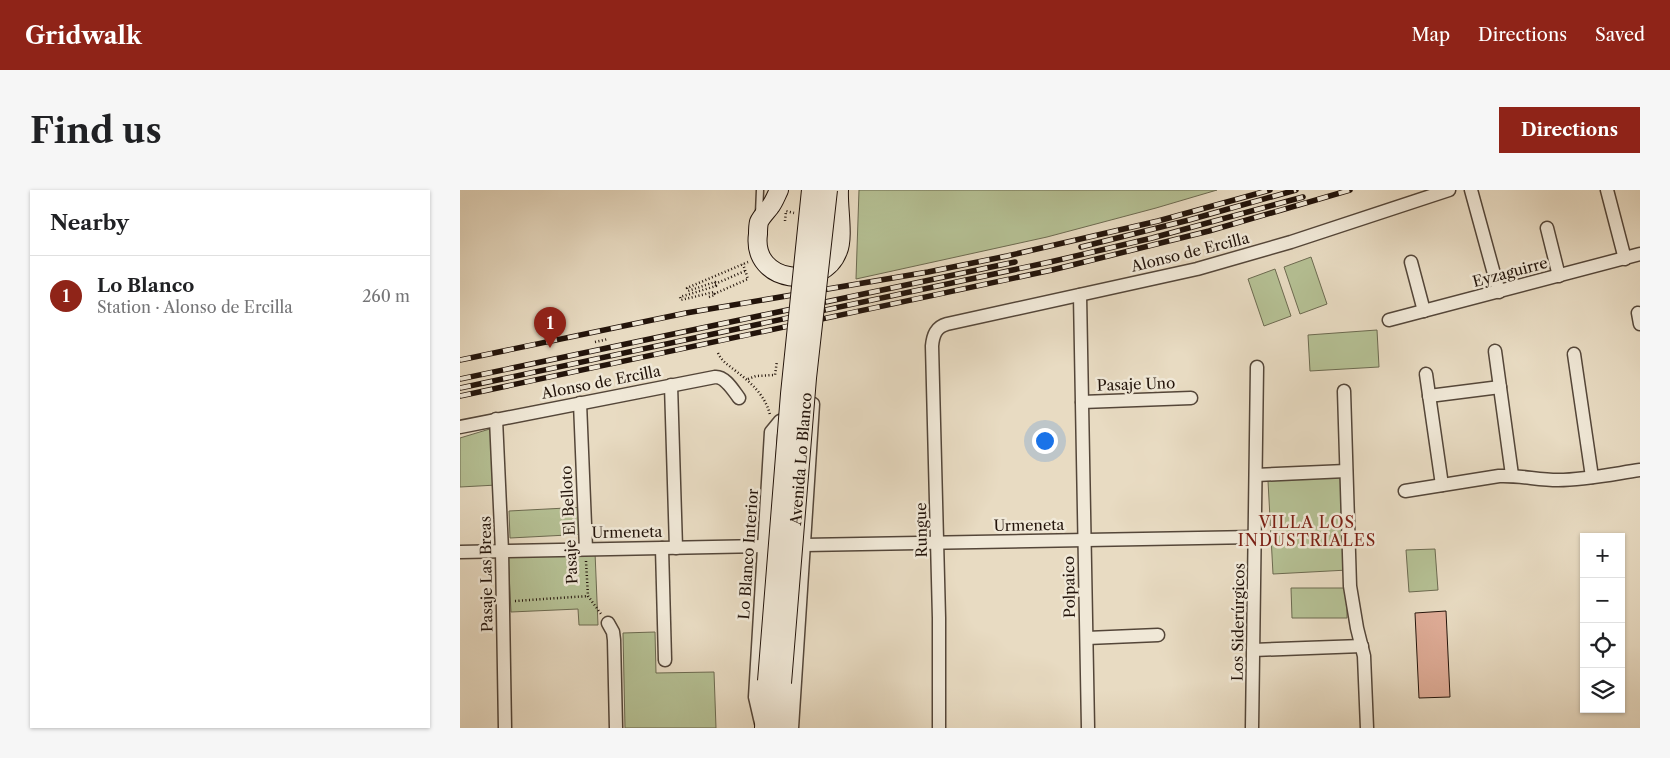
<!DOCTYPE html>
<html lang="en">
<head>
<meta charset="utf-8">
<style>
	body { margin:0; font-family:"Libre Caslon Text",serif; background:#f6f6f6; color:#202124 }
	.controls { position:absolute; right:15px; bottom:15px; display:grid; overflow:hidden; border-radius:0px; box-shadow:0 1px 4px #0004 }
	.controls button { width:45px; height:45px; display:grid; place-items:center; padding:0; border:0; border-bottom:1px solid #e0e0e0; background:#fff; color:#202124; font:25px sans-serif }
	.you { position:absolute; left:584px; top:250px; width:18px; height:18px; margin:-12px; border:4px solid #fff; border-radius:50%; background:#1a73e8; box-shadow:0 0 0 8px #1a73e833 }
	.badge { display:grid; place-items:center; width:32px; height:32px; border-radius:50%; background:#8f2418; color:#fff; font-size:16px; font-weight:700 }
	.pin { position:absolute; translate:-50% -41px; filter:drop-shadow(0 1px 2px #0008) }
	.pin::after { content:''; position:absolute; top:26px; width:18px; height:15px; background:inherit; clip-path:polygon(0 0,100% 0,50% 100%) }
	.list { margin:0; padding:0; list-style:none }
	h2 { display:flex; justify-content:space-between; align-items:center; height:65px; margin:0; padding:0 20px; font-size:21px }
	h2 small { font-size:16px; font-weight:400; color:#757577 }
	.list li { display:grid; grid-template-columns:32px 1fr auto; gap:15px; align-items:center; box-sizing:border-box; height:80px; padding:0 20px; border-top:1px solid #e0e0e0 }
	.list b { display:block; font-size:19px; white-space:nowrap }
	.list p { margin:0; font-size:16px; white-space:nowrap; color:#757577 }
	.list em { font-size:16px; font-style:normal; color:#757577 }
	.icon { flex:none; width:28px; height:28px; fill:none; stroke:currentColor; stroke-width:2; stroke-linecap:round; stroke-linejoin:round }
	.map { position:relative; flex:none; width:1180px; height:538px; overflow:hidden; border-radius:0px }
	header { display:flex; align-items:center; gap:30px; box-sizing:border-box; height:70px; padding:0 25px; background:#8f2418; color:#fff }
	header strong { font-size:24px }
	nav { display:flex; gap:28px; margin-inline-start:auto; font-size:18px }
	.intro { display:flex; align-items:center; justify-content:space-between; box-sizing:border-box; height:120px; padding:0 30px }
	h1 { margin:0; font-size:35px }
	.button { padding:12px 22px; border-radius:0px; background:#8f2418; color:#fff; font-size:18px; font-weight:700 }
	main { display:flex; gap:30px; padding:0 30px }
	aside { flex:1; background:#fff; border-radius:0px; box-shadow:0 1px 4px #0004 }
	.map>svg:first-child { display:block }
</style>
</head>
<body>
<header>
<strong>Gridwalk</strong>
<nav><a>Map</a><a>Directions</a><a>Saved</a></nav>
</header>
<div class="intro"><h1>Find us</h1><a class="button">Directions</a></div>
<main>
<aside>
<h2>Nearby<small></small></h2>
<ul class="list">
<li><span class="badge">1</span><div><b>Lo Blanco</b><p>Station · Alonso de Ercilla</p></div><em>260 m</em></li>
</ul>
</aside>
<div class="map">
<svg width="1180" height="538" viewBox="0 0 1180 538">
	<rect width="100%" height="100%" fill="#e8dbc2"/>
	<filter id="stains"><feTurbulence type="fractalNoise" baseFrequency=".004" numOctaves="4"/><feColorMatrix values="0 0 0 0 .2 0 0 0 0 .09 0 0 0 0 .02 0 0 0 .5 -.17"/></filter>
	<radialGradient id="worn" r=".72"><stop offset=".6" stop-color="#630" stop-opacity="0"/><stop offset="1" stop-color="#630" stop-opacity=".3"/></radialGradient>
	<!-- green -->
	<g fill="#b5c094" stroke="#6c6a50">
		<path d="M399 0H757L696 18 587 47 396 89Z"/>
		<path d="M851 67 867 114 840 124 824 77Z"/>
		<path d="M815 79 831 126 804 136 788 89Z"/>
		<path d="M917 140 919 177 850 181 848 145Z"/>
		<path d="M33 238 37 295 0 297V248Z"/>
		<path d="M883 287 888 380 813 384 808 291Z"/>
		<path d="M125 317 127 344 50 348 49 321Z"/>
		<path d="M975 359 978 400 949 402 946 360Z"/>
		<path d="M135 362 138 435H119L118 419 51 422 48 365Z"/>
		<path d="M831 398H887V428H832Z"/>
		<path d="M195 442 196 483 254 482 256 538H165L163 443Z"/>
	</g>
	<!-- building -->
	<path fill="#dfac97" stroke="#23140b" d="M986 421 990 507 959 508 955 423Z"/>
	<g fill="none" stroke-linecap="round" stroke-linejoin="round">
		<!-- lane casing -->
		<g stroke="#544639" stroke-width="9">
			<path id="lane" d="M299 24 300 0"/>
		</g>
		<!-- street casing -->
		<g stroke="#544639" stroke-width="15">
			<g id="street">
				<path d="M1011 0 1039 102"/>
				<path d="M1147 0 1165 69"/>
				<path d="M1087 38 1099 86"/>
				<path d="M951 72 964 121"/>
				<path d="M620 105 628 538"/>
				<path d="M1178 123 1180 134"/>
				<path d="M929 130 1180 64"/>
				<path d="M1035 161 1052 285"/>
				<path d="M1114 164 1132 287"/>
				<path d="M966 184 982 295"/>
				<path d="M211 195 216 358"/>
				<path d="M884 201 890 396 897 438 904 466 907 538"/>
				<path d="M969 206 1040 197"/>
				<path d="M622 212 731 208"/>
				<path d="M120 213 126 359"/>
				<path d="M36 229 42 361 45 538"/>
				<path d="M0 237 255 187C265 186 273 200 279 208"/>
				<path d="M796 285 886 281"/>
				<path d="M945 301 1039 286C1059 285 1078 290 1098 290 1125 290 1153 284 1180 280"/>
				<path d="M344 355 795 347"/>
				<path d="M202 358 205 470"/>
				<path d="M0 362 304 356"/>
				<path d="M148 433 153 442 154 450 156 538"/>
				<path d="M627 448 698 445"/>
				<path d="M793 460 902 456"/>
				<path d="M301 533 295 507 311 242 320 231 333 226"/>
				<path d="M332 538 353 214"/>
				<path d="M479 538V428L472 156C473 145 476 137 487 134L737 79 831 52 989 0"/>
				<path d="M792 538 797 177"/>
			</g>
		</g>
		<!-- secondary casing -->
		<g stroke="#23140b" stroke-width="20">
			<g id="secondary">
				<path d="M319 0C316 6 314 12 310 17 307 21 301 27 299 32 298 36 298 40 298 44 291 94 363 101 378 61 384 47 378 17 379 0"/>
				<path d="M304 538 307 491"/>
				<path d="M321 538 322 493"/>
			</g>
		</g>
		<!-- path -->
		<g stroke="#23140b" stroke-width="2.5" stroke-dasharray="1 2.5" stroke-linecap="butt">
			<path d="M325 31 326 21 334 23"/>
			<path d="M255 94 285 81"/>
			<path d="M254 104 288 89 283 74"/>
			<path d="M249 107 255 105 254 102 221 110 220 107 256 96 255 92 228 101 227 98 288 72"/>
			<path d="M135 152 148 149"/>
			<path d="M258 163C262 172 270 176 277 182 292 193 306 207 310 225"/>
			<path d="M288 189 296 186 315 185 317 171"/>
			<path d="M126 371 128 406 141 424"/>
			<path d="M55 411 128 406"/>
		</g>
		<!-- lane -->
		<use href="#lane" stroke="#f0e8d7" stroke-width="6"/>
		<!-- street -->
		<use href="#street" stroke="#f0e8d7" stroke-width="12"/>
		<!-- secondary -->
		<use href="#secondary" stroke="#f0e8d7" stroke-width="18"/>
		<!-- rail casing -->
		<g stroke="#23140b" stroke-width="5.5">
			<g id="rail">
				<path d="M621 57 729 30 836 0"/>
				<path d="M0 170 226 123 468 82 547 66 698 31 810 0"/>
				<path d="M0 189 555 72"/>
				<path d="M0 198 590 72 692 48 843 7"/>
				<path d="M0 206 592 80 749 41 890 0"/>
			</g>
		</g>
		<!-- rail -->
		<use href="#rail" stroke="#f0e8d7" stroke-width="4" stroke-dasharray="11" stroke-linecap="butt"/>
		<!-- secondary-bridge casing -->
		<g stroke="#23140b" stroke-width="20" stroke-linecap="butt">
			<g id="secondary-bridge">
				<path d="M307 491 330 204 351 0"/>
				<path id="s1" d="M322 493 347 188 368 0"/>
			</g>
		</g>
		<!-- secondary-bridge -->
		<use href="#secondary-bridge" stroke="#f0e8d7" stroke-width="18"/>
	</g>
	<g text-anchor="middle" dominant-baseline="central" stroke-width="5" stroke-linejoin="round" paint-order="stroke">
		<!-- street labels -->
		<g font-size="15" fill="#23140b" stroke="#f0e8d7">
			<text transform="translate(730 62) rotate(-14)">Alonso de Ercilla</text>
			<text transform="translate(1050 82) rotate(-15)">Eyzaguirre</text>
			<text transform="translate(141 192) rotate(-11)">Alonso de Ercilla</text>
			<text transform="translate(676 194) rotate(-2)">Pasaje Uno</text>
			<text stroke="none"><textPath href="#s1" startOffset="225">Avenida Lo Blanco</textPath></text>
			<text transform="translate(109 335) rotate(-93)">Pasaje El Belloto</text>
			<text transform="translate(569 335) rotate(-1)">Urmeneta</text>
			<text transform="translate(461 340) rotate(-91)">Rungue</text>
			<text transform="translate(167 342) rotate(-1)">Urmeneta</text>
			<text transform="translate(288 364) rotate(-86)">Lo Blanco Interior</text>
			<text transform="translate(26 384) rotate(-91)">Pasaje Las Breas</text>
			<text transform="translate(609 397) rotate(-91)">Polpaico</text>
			<text transform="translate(778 432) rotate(-89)">Los Siderúrgicos</text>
		</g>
		<!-- neighbourhood labels -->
		<g font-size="16" letter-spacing="1" fill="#7a1f14" stroke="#f0e8d7">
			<text x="847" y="332">VILLA LOS<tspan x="847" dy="18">INDUSTRIALES</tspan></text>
		</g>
	</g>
	<rect width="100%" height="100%" filter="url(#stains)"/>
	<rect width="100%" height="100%" fill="url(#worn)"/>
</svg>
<div class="controls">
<button>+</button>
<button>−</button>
<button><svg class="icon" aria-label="locate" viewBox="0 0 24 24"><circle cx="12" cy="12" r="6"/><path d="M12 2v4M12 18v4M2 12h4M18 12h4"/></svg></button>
<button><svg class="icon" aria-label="layers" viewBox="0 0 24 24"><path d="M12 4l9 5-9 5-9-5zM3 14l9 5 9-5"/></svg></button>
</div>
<div class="you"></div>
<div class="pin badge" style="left:90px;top:158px">1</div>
</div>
</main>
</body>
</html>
